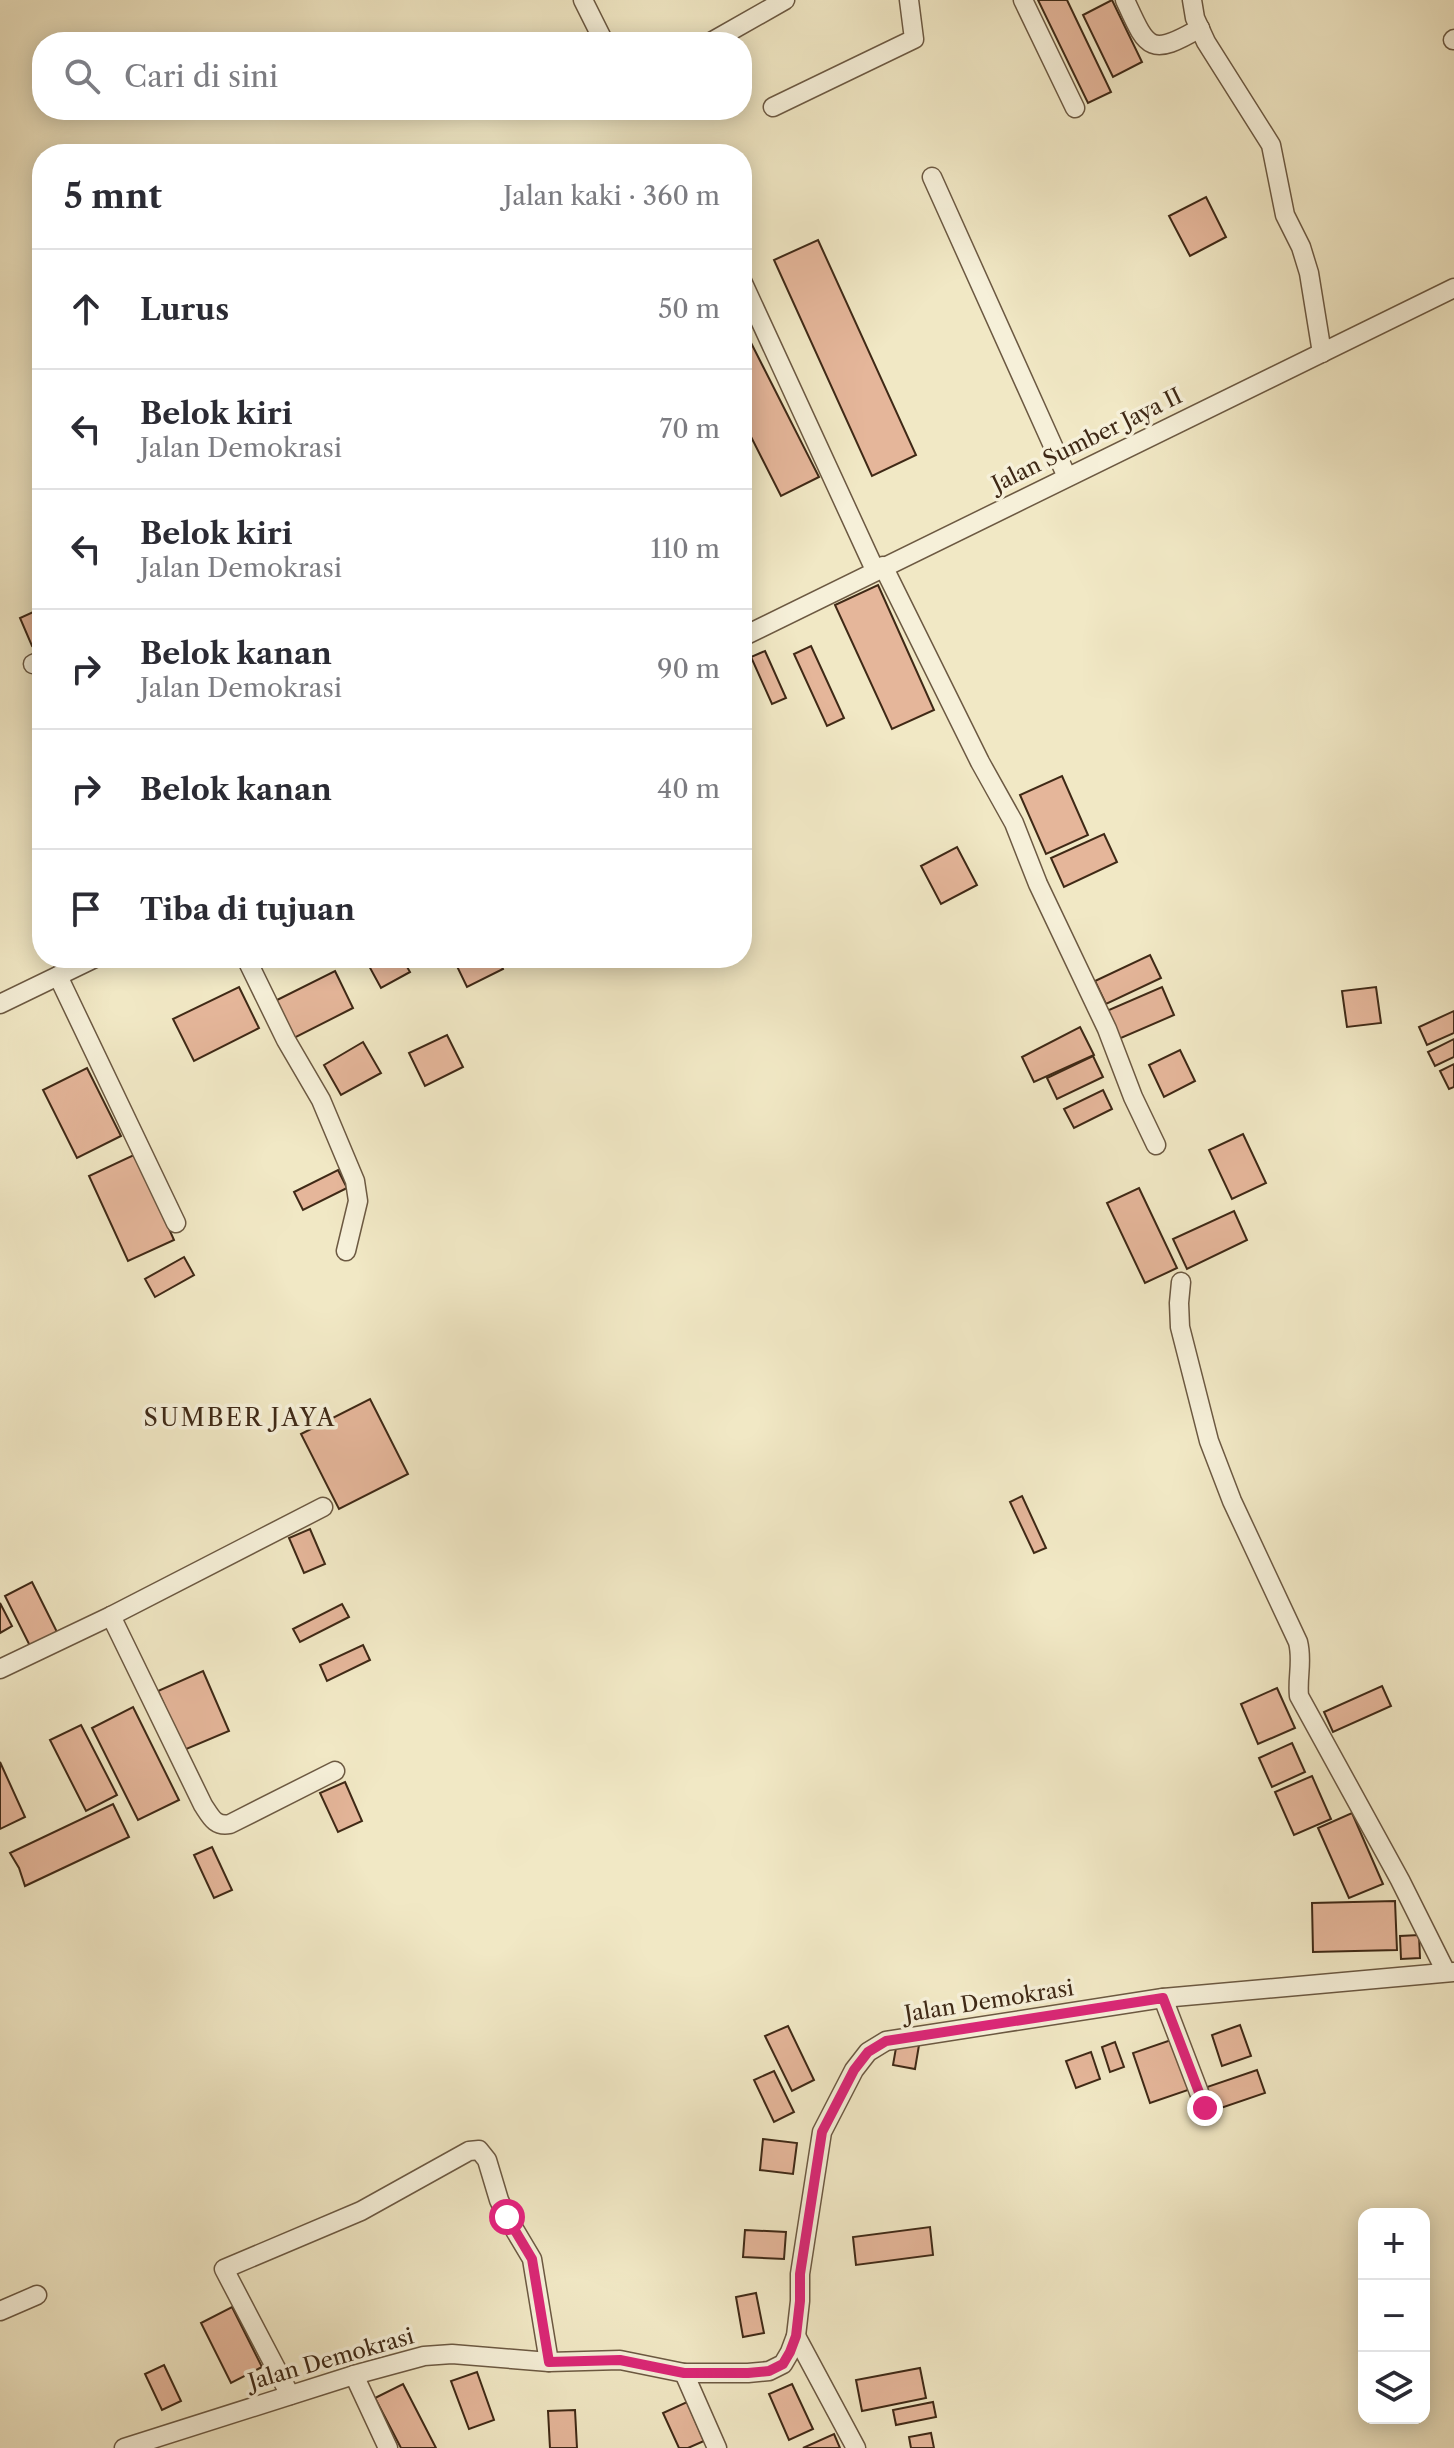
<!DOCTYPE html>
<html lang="id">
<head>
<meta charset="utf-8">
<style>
	body { margin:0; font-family:"Libre Caslon Text",serif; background:#f2f2f3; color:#2b2b33 }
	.controls { position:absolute; right:24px; bottom:24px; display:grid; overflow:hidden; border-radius:16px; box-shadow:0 4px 20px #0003 }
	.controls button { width:72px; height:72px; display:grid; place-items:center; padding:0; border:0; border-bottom:2px solid #e1e1e2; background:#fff; color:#2b2b33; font:40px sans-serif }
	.stop { position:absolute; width:24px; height:24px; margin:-18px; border:6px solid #db2777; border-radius:50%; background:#fff }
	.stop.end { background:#db2777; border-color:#fff; box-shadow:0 2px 8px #0008 }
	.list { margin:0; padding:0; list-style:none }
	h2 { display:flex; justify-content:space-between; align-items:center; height:104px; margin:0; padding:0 32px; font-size:34px }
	h2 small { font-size:26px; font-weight:400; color:#7c7c81 }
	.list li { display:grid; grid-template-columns:52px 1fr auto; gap:24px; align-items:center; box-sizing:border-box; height:120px; padding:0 32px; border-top:2px solid #e1e1e2 }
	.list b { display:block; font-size:30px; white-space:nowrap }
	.list p { margin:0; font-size:26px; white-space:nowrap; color:#7c7c81 }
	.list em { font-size:26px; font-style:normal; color:#7c7c81 }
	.icon { flex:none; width:44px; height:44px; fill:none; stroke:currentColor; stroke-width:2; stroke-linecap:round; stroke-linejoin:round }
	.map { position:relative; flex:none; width:1454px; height:2448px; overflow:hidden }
	.search { position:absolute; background:#fff; box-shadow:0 4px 20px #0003; left:32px; top:32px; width:720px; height:88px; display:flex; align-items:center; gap:20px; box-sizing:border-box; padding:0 28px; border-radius:32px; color:#7c7c81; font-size:30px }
	.panel { position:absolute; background:#fff; box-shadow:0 4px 20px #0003; left:32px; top:144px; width:720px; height:824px; border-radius:32px }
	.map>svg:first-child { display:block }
</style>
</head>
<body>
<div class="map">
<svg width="1454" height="2448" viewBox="0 0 1454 2448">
	<rect width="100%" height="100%" fill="#f1e8c5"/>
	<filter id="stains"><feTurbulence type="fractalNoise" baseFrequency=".0025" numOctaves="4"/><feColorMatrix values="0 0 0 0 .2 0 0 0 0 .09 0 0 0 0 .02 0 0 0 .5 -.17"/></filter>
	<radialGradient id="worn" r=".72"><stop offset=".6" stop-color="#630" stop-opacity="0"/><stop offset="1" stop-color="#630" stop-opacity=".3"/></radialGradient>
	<!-- building -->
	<g fill="#e5b69a" stroke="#3f2916" stroke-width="2">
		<path d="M1038 0H1067L1111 92 1088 103Z"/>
		<path d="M1112 0 1142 62 1113 77 1083 15Z"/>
		<path d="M1206 197 1226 237 1190 256 1169 216Z"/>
		<path d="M818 240 916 455 872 476 774 260Z"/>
		<path d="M742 325 819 477 781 496 742 419Z"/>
		<path d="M878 585 934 710 892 729 835 605Z"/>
		<path d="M42 608V641L32 646 20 618Z"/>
		<path d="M811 646 844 718 827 726 794 654Z"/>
		<path d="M765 651 786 698 772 704 751 657Z"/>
		<path d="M1062 776 1088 835 1046 854 1020 795Z"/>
		<path d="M1104 834 1117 862 1064 887 1051 858Z"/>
		<path d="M957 847 977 885 941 904 921 866Z"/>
		<path d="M1150 955 1161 978 1106 1004 1095 981Z"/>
		<path d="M384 958H402L410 972 381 988 369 966Z"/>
		<path d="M453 958H498L503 969 467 987Z"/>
		<path d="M335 971 353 1008 294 1038 275 1001Z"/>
		<path d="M239 987 259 1028 194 1061 173 1019Z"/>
		<path d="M1162 987 1174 1015 1114 1041 1102 1013Z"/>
		<path d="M1376 987 1381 1023 1347 1027 1342 991Z"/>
		<path d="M1454 1011V1033L1427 1045 1419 1027Z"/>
		<path d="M1080 1027 1094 1055 1034 1082 1022 1057Z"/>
		<path d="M447 1035 463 1067 425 1086 409 1053Z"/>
		<path d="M1454 1039V1057L1435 1066 1428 1052Z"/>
		<path d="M363 1042 381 1073 341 1095 324 1065Z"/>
		<path d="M1180 1050 1195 1081 1164 1097 1149 1065Z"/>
		<path d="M1093 1056 1103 1077 1057 1099 1047 1078Z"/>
		<path d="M1454 1064V1087L1449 1089 1440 1071Z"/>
		<path d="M87 1068 121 1136 77 1158 43 1090Z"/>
		<path d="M1103 1090 1112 1109 1074 1128 1064 1109Z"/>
		<path d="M1243 1134 1266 1183 1232 1199 1209 1150Z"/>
		<path d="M136 1154 174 1240 128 1261 89 1176Z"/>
		<path d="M338 1170 347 1188 303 1210 294 1192Z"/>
		<path d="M1139 1188 1177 1268 1145 1283 1107 1203Z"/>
		<path d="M1234 1211 1247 1240 1187 1269 1173 1239Z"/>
		<path d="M184 1257 194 1275 155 1297 145 1279Z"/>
		<path d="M370 1399 408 1474 339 1509 301 1434Z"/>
		<path d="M1022 1496 1046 1548 1034 1553 1010 1502Z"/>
		<path d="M310 1529 325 1564 304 1573 289 1538Z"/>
		<path d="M32 1582 57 1632 30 1646 5 1596Z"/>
		<path d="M0 1603 12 1626 0 1633Z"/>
		<path d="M342 1604 349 1617 300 1642 293 1629Z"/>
		<path d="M363 1645 370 1660 327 1681 320 1665Z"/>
		<path d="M203 1671 229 1731 184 1750 158 1691Z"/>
		<path d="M1382 1686 1391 1706 1333 1732 1324 1712Z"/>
		<path d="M1277 1688 1295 1728 1258 1744 1241 1704Z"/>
		<path d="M133 1707 179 1800 138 1820 92 1728Z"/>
		<path d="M81 1725 117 1795 86 1811 50 1740Z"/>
		<path d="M1292 1743 1305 1772 1272 1787 1259 1758Z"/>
		<path d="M0 1762 25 1817 0 1829Z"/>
		<path d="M1312 1776 1331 1819 1294 1835 1275 1792Z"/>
		<path d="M345 1782 362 1821 338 1832 320 1793Z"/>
		<path d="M113 1804 129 1837 25 1886 19 1868 10 1853Z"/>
		<path d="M1352 1813 1383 1884 1349 1898 1318 1828Z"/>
		<path d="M212 1847 232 1890 214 1898 194 1855Z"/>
		<path d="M1395 1901 1397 1950 1313 1952 1312 1903Z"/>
		<path d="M1419 1935 1420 1958 1401 1959 1400 1936Z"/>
		<path d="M1240 2025 1251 2056 1222 2066 1212 2035Z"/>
		<path d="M788 2026 814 2080 792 2091 765 2036Z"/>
		<path d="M1174 2039 1191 2089 1150 2103 1133 2053Z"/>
		<path d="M897 2042 919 2045 915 2069 893 2065Z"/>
		<path d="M1115 2042 1124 2067 1110 2072 1102 2047Z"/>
		<path d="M1091 2052 1100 2079 1076 2088 1066 2061Z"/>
		<path d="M1257 2070 1265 2093 1215 2110 1207 2087Z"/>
		<path d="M774 2071 794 2112 774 2122 754 2080Z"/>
		<path d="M763 2139 797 2143 793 2174 760 2170Z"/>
		<path d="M930 2227 933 2255 856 2265 853 2237Z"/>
		<path d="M745 2230 786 2232 784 2259 743 2257Z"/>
		<path d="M756 2293 764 2333 743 2337 736 2297Z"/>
		<path d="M232 2307 262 2367 231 2383 201 2323Z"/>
		<path d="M164 2365 181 2401 162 2410 145 2374Z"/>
		<path d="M920 2368 926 2398 862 2411 856 2380Z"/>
		<path d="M477 2372 494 2420 469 2429 451 2381Z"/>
		<path d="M403 2384 436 2448H401L375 2398Z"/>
		<path d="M792 2384 813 2429 789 2440 769 2394Z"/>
		<path d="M687 2402 704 2441 688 2448H679L663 2413Z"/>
		<path d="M933 2402 936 2417 896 2425 893 2410Z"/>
		<path d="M575 2410 577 2448H550L548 2411Z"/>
		<path d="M931 2433 934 2448H911L909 2437Z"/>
		<path d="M834 2434 840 2448H803Z"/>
	</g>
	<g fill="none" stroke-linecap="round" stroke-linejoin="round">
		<!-- street casing -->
		<g stroke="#6c5942" stroke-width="21">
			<g id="street">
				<path d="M583 0 604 42"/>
				<path d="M1023 0 1075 108"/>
				<path d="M1125 0C1147 48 1149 58 1200 28"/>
				<path d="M1192 0 1195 18 1206 42 1271 145 1285 215 1301 247 1309 273 1322 353"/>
				<path d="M1453 40 1454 39"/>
				<path d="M711 42 785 0"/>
				<path d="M773 107 914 39 909 0"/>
				<path d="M932 177 1067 477"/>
				<path d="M742 281 875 570"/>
				<path d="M883 566 980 762 1014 823 1038 884 1107 1029 1133 1097 1156 1145"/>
				<path d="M742 637 1454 288"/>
				<path d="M33 664 42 660"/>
				<path d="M246 958 286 1040 321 1100 355 1181 358 1201 346 1251"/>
				<path d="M58 976 176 1223"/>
				<path d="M0 1004 95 958"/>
				<path d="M1181 1282 1179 1303 1180 1327 1209 1441 1232 1501 1298 1642C1303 1661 1297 1677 1299 1696L1400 1880 1446 1972"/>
				<path d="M111 1616 203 1805C211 1817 215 1827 230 1824L335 1771"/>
				<path d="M0 1669 111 1616 323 1507"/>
				<path d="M1163 1998 1205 2108"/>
				<path d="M0 2311 37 2295"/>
				<path d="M796 2336 856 2448"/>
				<path d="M684 2373 717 2448"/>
				<path d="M354 2375 388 2448"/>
				<path d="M290 2395 224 2269 361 2211 469 2151 479 2150 487 2160 499 2200 507 2217 532 2259 549 2362"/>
				<path d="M124 2448 354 2375 424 2356 452 2354 549 2362 620 2360 684 2373H748L769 2371 783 2364 790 2352 796 2336 800 2301V2274L822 2132 854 2070 868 2052 886 2041 1163 1998 1454 1972"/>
			</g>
		</g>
		<!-- street -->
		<use href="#street" stroke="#f6f0d9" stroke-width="18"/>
	</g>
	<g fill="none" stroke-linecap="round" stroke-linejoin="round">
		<!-- route -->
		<path stroke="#db2777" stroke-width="10" d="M507 2217 532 2259 549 2362 620 2360 684 2373H748L769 2371 783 2364 790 2352 796 2336 800 2301V2274L822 2132 854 2070 868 2052 886 2041 1163 1998 1205 2108"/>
	</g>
	<g text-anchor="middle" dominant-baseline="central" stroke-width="7" stroke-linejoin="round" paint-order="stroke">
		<!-- street labels -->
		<g font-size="22" fill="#3f2916" stroke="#f6f0d9">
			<text transform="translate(1087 440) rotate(-26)">Jalan Sumber Jaya II</text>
			<text transform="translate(989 2001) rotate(-9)">Jalan Demokrasi</text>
			<text transform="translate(331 2359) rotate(-16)">Jalan Demokrasi</text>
		</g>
		<!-- neighbourhood labels -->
		<g font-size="24" letter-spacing="2" fill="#3f2916" stroke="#f6f0d9">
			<text x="240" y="1417">SUMBER JAYA</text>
		</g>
	</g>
	<rect width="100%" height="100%" filter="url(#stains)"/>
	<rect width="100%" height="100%" fill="url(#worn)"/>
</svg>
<div class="controls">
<button>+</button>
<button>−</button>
<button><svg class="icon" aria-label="layers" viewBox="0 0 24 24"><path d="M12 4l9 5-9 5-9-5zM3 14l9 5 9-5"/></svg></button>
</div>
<div class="stop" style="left:507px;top:2217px"></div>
<div class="stop end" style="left:1205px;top:2108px"></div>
<div class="search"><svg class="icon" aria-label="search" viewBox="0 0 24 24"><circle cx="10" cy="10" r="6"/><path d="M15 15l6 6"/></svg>Cari di sini</div>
<section class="panel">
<h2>5 mnt<small>Jalan kaki · 360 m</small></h2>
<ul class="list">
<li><svg class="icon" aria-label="ahead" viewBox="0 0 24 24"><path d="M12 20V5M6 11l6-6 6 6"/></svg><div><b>Lurus</b></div><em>50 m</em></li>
<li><svg class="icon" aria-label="left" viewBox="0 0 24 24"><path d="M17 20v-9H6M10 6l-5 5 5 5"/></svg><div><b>Belok kiri</b><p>Jalan Demokrasi</p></div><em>70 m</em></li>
<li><svg class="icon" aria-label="left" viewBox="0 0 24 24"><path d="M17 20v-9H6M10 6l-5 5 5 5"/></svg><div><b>Belok kiri</b><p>Jalan Demokrasi</p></div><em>110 m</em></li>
<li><svg class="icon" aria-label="right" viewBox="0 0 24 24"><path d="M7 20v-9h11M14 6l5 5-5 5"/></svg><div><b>Belok kanan</b><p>Jalan Demokrasi</p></div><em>90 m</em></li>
<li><svg class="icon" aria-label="right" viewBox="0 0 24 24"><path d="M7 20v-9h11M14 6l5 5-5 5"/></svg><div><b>Belok kanan</b></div><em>40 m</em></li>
<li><svg class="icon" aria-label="arrive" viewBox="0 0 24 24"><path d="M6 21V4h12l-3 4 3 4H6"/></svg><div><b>Tiba di tujuan</b></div></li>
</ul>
</section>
</div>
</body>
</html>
